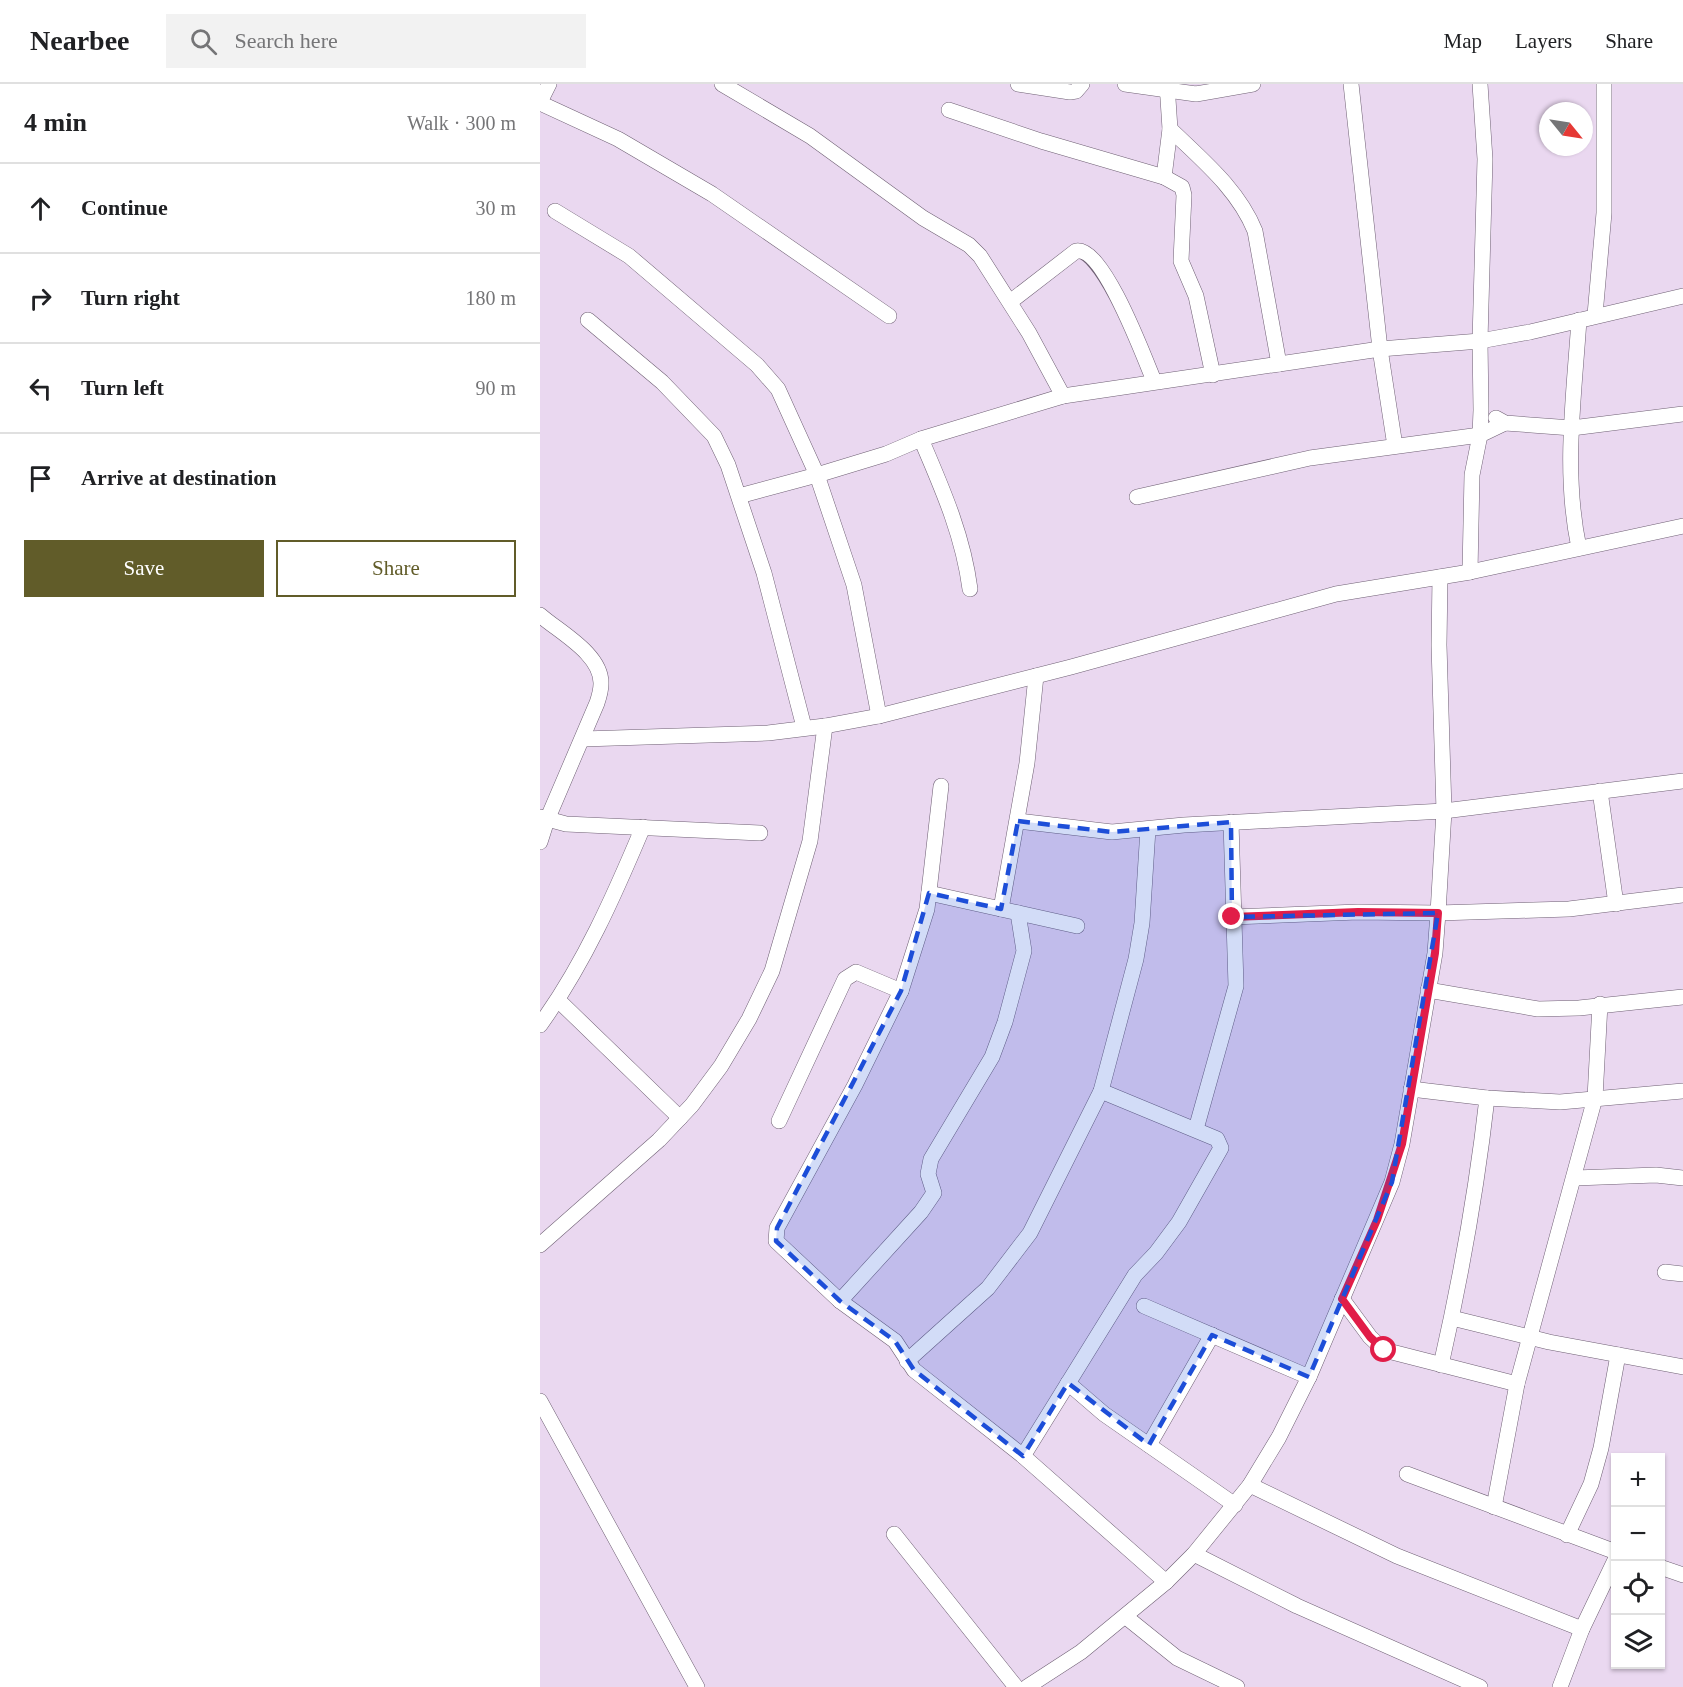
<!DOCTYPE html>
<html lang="en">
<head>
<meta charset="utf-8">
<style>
	body { margin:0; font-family:Georgia,serif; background:#f2f2f2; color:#202124 }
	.controls { position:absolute; right:18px; bottom:18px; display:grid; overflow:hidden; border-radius:0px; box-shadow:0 2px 4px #0004 }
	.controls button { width:54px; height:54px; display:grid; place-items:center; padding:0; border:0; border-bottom:2px solid #e0e0e0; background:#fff; color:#202124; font:30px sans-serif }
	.compass { position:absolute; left:999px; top:18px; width:54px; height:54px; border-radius:50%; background:#fff; box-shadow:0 2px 4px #0004; rotate:120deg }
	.stop { position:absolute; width:18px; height:18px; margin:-14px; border:4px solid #e11d48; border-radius:50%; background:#fff }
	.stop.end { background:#e11d48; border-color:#fff; box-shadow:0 2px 6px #0008 }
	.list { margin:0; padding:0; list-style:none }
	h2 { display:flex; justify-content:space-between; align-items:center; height:78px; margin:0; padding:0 24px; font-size:26px }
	h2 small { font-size:20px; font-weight:400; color:#757577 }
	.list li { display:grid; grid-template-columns:39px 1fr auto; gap:18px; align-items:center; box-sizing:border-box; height:90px; padding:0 24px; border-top:2px solid #e0e0e0 }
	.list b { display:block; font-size:22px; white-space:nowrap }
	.list em { font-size:20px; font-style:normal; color:#757577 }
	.actions { display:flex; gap:12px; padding:18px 24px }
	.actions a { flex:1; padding:14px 0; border:2px solid #615c29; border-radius:0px; text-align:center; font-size:21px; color:#615c29 }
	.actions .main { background:#615c29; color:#fff }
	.icon { flex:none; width:33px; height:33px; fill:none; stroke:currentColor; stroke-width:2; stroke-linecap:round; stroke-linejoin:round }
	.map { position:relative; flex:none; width:1143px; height:1603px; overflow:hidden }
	header { display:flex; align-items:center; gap:36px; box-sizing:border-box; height:84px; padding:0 30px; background:#fff; border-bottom:2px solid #e0e0e0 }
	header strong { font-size:28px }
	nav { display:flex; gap:33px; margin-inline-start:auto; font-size:21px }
	.search { width:420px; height:54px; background:#f2f2f2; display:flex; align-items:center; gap:15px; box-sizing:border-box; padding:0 21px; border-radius:0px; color:#757577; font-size:22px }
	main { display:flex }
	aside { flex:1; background:#fff }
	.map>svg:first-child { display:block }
</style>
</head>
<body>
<header>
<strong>Nearbee</strong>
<div class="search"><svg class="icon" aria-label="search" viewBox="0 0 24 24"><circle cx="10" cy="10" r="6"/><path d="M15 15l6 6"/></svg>Search here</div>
<nav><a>Map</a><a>Layers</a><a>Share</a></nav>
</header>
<main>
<aside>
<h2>4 min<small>Walk · 300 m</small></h2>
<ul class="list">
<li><svg class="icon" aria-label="ahead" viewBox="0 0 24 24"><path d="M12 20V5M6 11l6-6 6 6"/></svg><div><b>Continue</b></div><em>30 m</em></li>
<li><svg class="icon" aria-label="right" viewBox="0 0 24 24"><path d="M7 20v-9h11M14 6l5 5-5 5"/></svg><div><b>Turn right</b></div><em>180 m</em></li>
<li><svg class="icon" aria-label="left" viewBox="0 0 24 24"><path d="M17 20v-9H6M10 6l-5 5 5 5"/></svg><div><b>Turn left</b></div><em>90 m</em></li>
<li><svg class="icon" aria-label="arrive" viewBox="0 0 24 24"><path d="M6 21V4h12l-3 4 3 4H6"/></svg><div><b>Arrive at destination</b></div></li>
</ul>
<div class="actions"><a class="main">Save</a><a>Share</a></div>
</aside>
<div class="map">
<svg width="1143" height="1603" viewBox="0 0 1143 1603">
	<rect width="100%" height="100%" fill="#ead8f0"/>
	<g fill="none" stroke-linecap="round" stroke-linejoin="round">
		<!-- minor casing -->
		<g stroke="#6f6074" stroke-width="16">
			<g id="minor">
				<path d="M182 0 270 52 383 134 429 161 440 172 489 249 523 312"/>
				<path d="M478 0 530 8 536 7 542 0"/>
				<path d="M585 0 656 10 713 0"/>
				<path d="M811 0 840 265 855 362"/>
				<path d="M0 18 9 0"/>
				<path d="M0 19 78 55 172 110 349 232"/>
				<path d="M409 26 501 57 624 93 642 103 644 111 641 177 656 212 673 291"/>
				<path d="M630 45C662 76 698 105 715 147L739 280"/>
				<path d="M624 93 630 45 627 0"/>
				<path d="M15 127 89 172 217 281 238 305 277 391 314 501 339 632"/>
				<path d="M470 218 536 167C563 162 604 273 614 297"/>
				<path d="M1055 231 1064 129V0"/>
				<path d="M48 236 122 298 174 352 188 381 224 489 264 643"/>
				<path d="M1039 236C1034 312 1023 389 1039 464"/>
				<path d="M956 334 965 339 1032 344 1143 330"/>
				<path d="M381 355C402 404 423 451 430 505"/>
				<path d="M199 412 277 391 346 370 381 355 523 312 840 265 940 257 990 248 1143 212"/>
				<path d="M597 413 770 374 940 351 965 339"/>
				<path d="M930 488 932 391 940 351 941 326 940 257 945 75 940 0"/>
				<path d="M0 531C19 548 62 570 61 600 61 606 59 613 57 619L7 736 0 758"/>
				<path d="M43 655 228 649 285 642 339 632 531 583 796 510 930 488 1143 442"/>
				<path d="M401 702 387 825 361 907 315 1001 237 1144 236 1157 300 1217 355 1257 374 1286 483 1372 626 1498"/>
				<path d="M1060 707 1076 820"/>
				<path d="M0 733 26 740 220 749"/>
				<path d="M478 737 572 748 644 741 904 727 1143 697"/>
				<path d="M389 809 537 842"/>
				<path d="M461 825 487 679 496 592"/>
				<path d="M692 833 818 828 898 829 1029 825 1143 811"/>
				<path d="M888 906 998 925 1039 924 1143 913"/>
				<path d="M18 916 140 1034"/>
				<path d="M0 941C44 880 74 812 103 743"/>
				<path d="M871 1005 947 1014 1020 1018 1143 1007"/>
				<path d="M239 1037 305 895 316 888 361 907"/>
				<path d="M656 1045 696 902 691 738"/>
				<path d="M1035 1094 1116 1091 1143 1094"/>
				<path d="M0 1161 119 1056 152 1021 181 982 209 935 232 887 270 757 285 642"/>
				<path d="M1125 1188 1143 1190"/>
				<path d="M802 1215 830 1253 844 1266 977 1300"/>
				<path d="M300 1217 381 1128 394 1109 388 1090 391 1075 452 973 465 938 484 867 478 829"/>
				<path d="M604 1222 769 1293"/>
				<path d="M912 1234 1009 1258 1143 1283"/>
				<path d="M367 1277 448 1204 490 1149 561 1007 596 875 602 839 608 745"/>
				<path d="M901 1281C921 1193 937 1103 947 1014"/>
				<path d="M528 1299 564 1330 695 1421"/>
				<path d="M0 1317 157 1603"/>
				<path d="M609 1361 672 1251"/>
				<path d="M483 1372 595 1191 616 1169 639 1138 681 1064 677 1055 561 1007"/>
				<path d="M867 1390 1076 1468"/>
				<path d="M710 1401 857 1472 1042 1545"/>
				<path d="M954 1423 977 1300 1055 1014 1060 920"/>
				<path d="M354 1450 476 1603"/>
				<path d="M1027 1451 1051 1400 1061 1364 1078 1271"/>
				<path d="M654 1470 757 1522 940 1603"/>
				<path d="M1120 1483 1143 1491"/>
				<path d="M586 1533 637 1574 697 1603"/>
				<path d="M487 1603 541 1568 626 1498 654 1470 710 1401 739 1353 769 1293 852 1098 862 1060 895 869 898 829 904 727 899 561 900 493"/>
				<path d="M1020 1603 1042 1545 1076 1474"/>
			</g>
		</g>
		<!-- minor -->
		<use href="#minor" stroke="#fff" stroke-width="15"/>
	</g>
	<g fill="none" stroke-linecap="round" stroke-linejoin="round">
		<!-- route -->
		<path stroke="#e11d48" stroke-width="8" d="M692 833 818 828 898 829 895 869 862 1060 837 1136 802 1215 830 1253 844 1266"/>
	</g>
	<!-- marked area -->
	<path fill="#1d4ed8" fill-opacity="0.2" stroke="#1d4ed8" stroke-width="4.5" stroke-dasharray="12 8" stroke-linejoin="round" d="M478 737 572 748 691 738 692 833 898 829 852 1098 769 1293 672 1251 609 1361 528 1299 483 1372 374 1286 355 1257 300 1217 236 1157 237 1144 361 907 389 809 461 825Z"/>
</svg>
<div class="controls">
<button>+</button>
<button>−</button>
<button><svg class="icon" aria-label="locate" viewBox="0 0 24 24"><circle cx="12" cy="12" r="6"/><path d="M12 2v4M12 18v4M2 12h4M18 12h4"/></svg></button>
<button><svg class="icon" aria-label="layers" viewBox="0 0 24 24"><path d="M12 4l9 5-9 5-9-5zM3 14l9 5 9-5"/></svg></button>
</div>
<svg class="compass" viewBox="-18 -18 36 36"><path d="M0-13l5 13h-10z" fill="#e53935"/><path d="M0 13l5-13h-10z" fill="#757577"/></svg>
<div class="stop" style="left:844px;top:1266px"></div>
<div class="stop end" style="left:692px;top:833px"></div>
</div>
</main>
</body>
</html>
